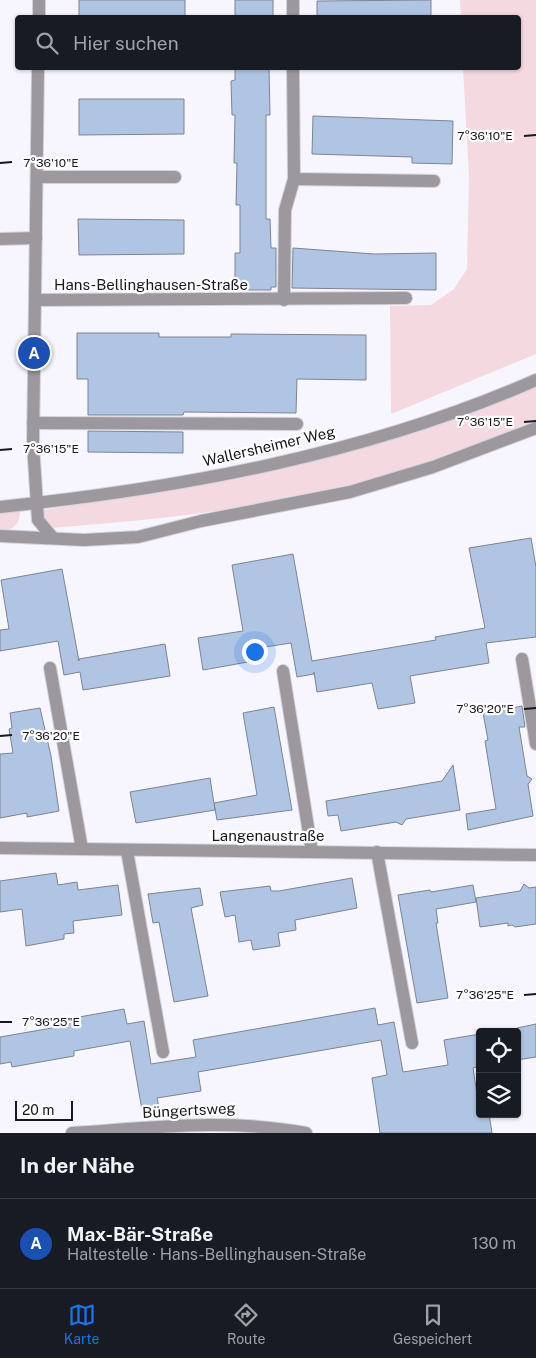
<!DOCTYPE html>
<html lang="de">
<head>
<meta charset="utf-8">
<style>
	body { margin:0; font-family:"Public Sans",sans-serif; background:#242831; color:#f1f3f6 }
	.controls { position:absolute; right:15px; bottom:15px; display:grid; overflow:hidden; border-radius:5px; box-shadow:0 1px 4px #0004 }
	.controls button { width:45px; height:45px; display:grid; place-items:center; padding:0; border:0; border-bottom:1px solid #363941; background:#171b24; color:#f1f3f6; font:25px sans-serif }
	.scale { position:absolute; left:15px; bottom:12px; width:58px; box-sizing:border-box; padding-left:5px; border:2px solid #18181d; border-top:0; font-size:14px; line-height:18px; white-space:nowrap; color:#18181d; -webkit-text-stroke:4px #fff; paint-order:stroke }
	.you { position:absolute; left:254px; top:651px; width:18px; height:18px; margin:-12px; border:4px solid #fff; border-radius:50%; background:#1a73e8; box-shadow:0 0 0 8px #1a73e833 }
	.badge { display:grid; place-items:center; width:32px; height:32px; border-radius:50%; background:#1a73e8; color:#fff; font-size:16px; font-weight:700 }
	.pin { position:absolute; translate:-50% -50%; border:2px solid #fff; box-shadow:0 1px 5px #0006 }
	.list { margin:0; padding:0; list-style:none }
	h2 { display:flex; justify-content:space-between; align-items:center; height:65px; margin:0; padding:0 20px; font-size:21px }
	h2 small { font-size:16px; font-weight:400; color:#9ea1a6 }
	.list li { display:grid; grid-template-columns:32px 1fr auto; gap:15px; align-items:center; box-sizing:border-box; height:90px; padding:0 20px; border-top:1px solid #363941 }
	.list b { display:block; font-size:19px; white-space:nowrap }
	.list p { margin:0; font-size:16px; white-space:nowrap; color:#9ea1a6 }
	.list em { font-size:16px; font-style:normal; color:#9ea1a6 }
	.icon { flex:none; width:28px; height:28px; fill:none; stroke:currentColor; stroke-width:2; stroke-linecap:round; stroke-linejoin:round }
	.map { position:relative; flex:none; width:536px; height:1133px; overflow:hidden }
	.search { position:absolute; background:#171b24; box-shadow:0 1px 4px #0004; left:15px; right:15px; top:15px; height:55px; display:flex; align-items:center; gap:12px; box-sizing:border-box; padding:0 18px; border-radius:5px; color:#9ea1a6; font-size:19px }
	.sheet { height:155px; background:#171b24 }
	nav { display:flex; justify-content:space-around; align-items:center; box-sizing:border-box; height:70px; border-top:1px solid #363941; background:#171b24; font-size:14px; color:#9ea1a6 }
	nav a { display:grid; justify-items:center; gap:2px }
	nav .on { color:#1a73e8 }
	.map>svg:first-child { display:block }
</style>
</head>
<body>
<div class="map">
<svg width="536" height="1133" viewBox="0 0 536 1133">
	<rect width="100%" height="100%" fill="#f7f6ff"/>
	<!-- green -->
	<g fill="#f4d9e1">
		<path d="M460 0H536V354L391 414 390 306 431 305 454 289 467 269 469 176 463 68H518V18L461 17Z"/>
		<path d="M536 387V420C473 445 409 471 343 487 248 511 149 520 52 528L44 520V510C155 492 267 475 375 445 430 429 483 408 536 387Z"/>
		<path d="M20 511C20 525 13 530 0 530V513Z"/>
	</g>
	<!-- building -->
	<g fill="#b0c5e4" stroke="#7c8490">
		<rect x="79" y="0" width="106" height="18"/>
		<rect x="235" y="0" width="38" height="18"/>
		<path d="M431 0V18H317V1Z"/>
		<path d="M235 68H269L270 115H266V219H270L271 248H276V287H271V290H235V253H240V205H236L237 163H234L235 115H232L231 81 235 80Z"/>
		<path d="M79 99H184V134L79 135Z"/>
		<path d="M313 116 453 121 452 164 412 163V157L312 154Z"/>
		<path d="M78 219 184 220V254L79 255Z"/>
		<path d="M293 248 374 254 436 253V290L292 288Z"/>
		<path d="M77 333H159V337H231V334L366 335V380L297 379 296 413 184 412 183 415H88V379H77Z"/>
		<path d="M88 431 183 432V453L88 452Z"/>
		<path d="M531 538 536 567V637L486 643 489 663 410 676 415 703 378 709 372 683 317 692 314 672V674L297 677 291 643 246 650 248 662 203 670 198 638 243 631 232 565 293 554 312 661 436 640 435 637 485 628 469 548Z"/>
		<path d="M62 569 79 661V659L165 644 170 676 83 690 80 672 64 675 58 641 0 651V630L9 629 1 580Z"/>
		<path d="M522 706 525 727H519L527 776 532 779 528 784 533 816 468 830 466 814 496 809 485 741 488 740 483 713Z"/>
		<path d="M274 707 292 810 217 820 214 803 257 795 243 713Z"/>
		<path d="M40 708 51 756 59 811 27 817V813L0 818V754L13 753 9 729 12 728 10 713Z"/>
		<path d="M453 765 460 810 406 819 402 825 396 822 341 831 338 815 328 816 326 801 442 781Z"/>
		<path d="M210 778 215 810 136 823 130 792Z"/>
		<path d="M56 873 58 885 77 882 78 890 118 885 122 915 73 921 74 933 64 934V939L26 946 22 909 0 912V881Z"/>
		<path d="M352 878 357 908 295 920 296 930 278 933 280 946 253 950 251 940 239 942 235 915 225 917 220 892 270 886 271 891H279Z"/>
		<path d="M524 884 529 888 536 887V924L515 927 512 925 508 926V923L480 927 476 898 520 891Z"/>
		<path d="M473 885 476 902 436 909 438 923H436L448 998 417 1003 398 895 430 890 431 892Z"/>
		<path d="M200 888 203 905 191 908 208 996 174 1002 159 922 153 923 148 894Z"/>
		<path d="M375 1008 378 1025 394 1022 403 1072 448 1065 444 1040 480 1034V1066L473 1068 480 1114H489L492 1133H380L372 1078 387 1075 381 1040 198 1072 201 1091 157 1098 159 1107 142 1110 130 1041 74 1051V1056L12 1067 11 1062 0 1064V1037L69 1025 68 1019 124 1009 127 1024 144 1021 151 1064 196 1057 193 1040Z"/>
		<path d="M536 1024V1057L517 1060V1028Z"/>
	</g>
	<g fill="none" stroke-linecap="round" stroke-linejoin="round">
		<!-- minor casing -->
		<g stroke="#d3d2db" stroke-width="14">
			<g id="minor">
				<path d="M293 0V18"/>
				<path d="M39 18V0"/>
				<path d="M38 68 33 445 38 520 53 538"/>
				<path d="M37 177H175"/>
				<path d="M294 179 434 181"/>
				<path d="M0 239 36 238"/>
				<path d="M35 300 406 298"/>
				<path d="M284 300 285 210 294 179 293 68"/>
				<path d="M33 423 297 424"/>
				<path d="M0 507C182 488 368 454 536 380"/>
				<path d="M0 536 84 540 138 537 201 521 350 492 433 467 536 428"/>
				<path d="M522 659 536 744"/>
				<path d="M50 668 82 849"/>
				<path d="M283 671 312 852"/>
				<path d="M0 848 536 855"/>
				<path d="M127 851 163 1052"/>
				<path d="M377 852 412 1043"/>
				<path d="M72 1133C150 1128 228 1118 306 1133"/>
			</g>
		</g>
		<!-- minor -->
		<use href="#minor" stroke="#9d989d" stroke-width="12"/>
	</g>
	<!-- ticks -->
	<path fill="none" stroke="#18181d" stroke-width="2" d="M524 136 536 135M0 163 12 162M524 422 536 421M0 450 12 449M524 709 536 708M0 736 12 735M524 995 536 994M0 1022H12"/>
	<g text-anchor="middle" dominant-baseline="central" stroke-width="4.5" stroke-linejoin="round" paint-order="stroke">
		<!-- street labels -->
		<g font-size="15" fill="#18181d" stroke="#fff">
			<text x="151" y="284">Hans-Bellinghausen-Straße</text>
			<text transform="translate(269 446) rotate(-13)">Wallersheimer Weg</text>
			<text x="268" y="835">Langenaustraße</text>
			<text transform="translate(189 1110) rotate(-3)">Büngertsweg</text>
		</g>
	</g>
	<g font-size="12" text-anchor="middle" fill="#18181d" stroke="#fff" stroke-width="4.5" stroke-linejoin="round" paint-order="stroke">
		<text x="485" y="140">7°36'10"E</text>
		<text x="51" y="167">7°36'10"E</text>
		<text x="485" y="426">7°36'15"E</text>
		<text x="51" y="453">7°36'15"E</text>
		<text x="485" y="713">7°36'20"E</text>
		<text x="51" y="740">7°36'20"E</text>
		<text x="485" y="999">7°36'25"E</text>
		<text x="51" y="1026">7°36'25"E</text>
	</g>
</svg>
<div class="controls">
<button><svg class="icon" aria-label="locate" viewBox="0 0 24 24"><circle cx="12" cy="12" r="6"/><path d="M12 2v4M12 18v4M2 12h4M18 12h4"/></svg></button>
<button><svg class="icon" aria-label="layers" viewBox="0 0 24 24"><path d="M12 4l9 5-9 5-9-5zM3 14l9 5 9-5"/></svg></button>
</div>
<div class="scale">20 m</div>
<div class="you"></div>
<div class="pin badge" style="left:34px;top:353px;background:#1a4fb4">A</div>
<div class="search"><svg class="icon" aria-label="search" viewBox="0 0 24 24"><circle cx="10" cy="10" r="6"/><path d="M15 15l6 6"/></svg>Hier suchen</div>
</div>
<section class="sheet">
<h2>In der Nähe<small></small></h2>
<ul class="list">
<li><span class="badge" style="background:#1a4fb4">A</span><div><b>Max-Bär-Straße</b><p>Haltestelle · Hans-Bellinghausen-Straße</p></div><em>130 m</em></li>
</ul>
</section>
<nav>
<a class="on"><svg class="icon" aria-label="map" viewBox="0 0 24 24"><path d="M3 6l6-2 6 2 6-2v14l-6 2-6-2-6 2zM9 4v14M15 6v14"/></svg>Karte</a>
<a><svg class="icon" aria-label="directions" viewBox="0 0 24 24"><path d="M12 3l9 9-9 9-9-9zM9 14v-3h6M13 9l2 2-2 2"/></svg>Route</a>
<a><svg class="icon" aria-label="saved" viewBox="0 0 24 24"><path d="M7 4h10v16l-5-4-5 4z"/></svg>Gespeichert</a>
</nav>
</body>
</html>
